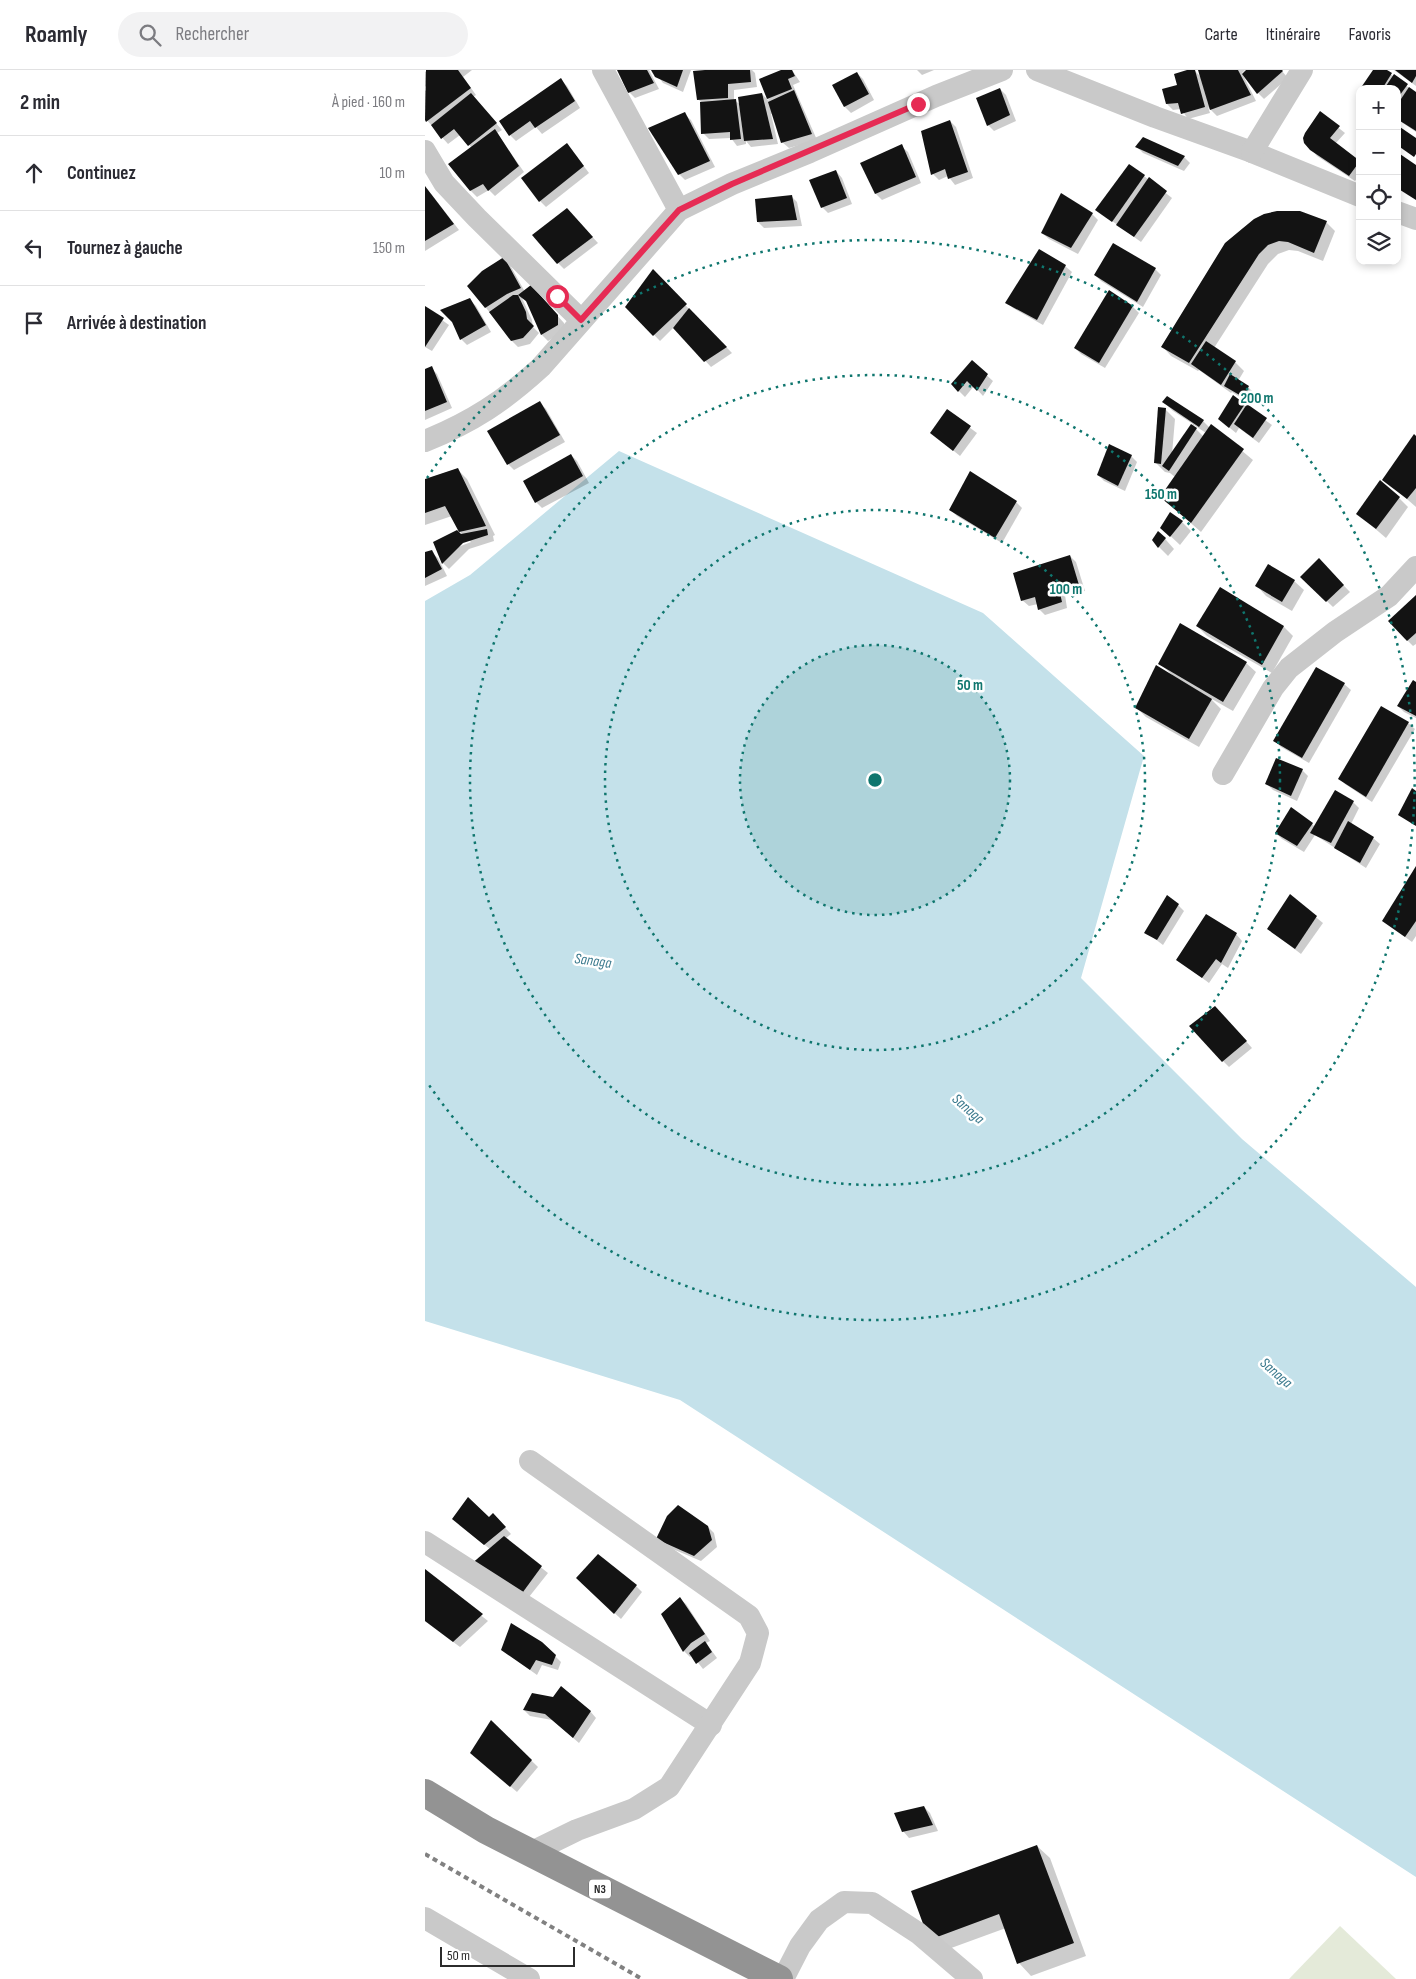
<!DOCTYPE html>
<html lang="fr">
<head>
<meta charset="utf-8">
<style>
	body { margin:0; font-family:"Sofia Sans Condensed",sans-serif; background:#f2f2f3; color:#2b2b33 }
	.controls { position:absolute; right:15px; top:15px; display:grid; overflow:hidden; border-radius:10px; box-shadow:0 2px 8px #0003 }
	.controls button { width:45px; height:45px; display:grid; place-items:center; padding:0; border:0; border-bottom:1px solid #e1e1e2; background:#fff; color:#2b2b33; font:25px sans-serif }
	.scale { position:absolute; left:15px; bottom:12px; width:135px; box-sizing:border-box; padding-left:5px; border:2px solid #2c2c2c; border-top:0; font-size:14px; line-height:18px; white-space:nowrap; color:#2c2c2c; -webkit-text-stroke:4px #fff; paint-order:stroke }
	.stop { position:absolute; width:15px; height:15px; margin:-11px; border:4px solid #e62b54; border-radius:50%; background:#fff }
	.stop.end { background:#e62b54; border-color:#fff; box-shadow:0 1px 5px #0008 }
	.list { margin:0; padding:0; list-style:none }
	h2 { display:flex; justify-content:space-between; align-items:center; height:65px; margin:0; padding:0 20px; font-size:21px }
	h2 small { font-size:16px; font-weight:400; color:#7c7c81 }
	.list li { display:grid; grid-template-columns:32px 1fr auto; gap:15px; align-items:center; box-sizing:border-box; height:75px; padding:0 20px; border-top:1px solid #e1e1e2 }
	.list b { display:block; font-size:19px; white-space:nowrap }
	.list em { font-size:16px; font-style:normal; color:#7c7c81 }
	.icon { flex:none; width:28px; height:28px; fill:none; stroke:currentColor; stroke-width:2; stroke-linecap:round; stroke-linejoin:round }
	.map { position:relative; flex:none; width:991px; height:1909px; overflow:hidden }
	header { display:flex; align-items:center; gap:30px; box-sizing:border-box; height:70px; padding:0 25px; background:#fff; border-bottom:1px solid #e1e1e2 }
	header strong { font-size:24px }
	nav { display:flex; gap:28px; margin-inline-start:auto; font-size:18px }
	.search { width:350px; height:45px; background:#f2f2f3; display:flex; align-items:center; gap:12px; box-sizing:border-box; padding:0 18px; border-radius:28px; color:#7c7c81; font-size:19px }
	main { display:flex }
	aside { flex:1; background:#fff }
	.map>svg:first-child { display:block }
</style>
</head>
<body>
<header>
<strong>Roamly</strong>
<div class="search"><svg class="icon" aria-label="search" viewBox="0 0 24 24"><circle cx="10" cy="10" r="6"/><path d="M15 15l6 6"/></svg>Rechercher</div>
<nav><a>Carte</a><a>Itinéraire</a><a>Favoris</a></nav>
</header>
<main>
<aside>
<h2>2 min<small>À pied · 160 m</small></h2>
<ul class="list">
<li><svg class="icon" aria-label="ahead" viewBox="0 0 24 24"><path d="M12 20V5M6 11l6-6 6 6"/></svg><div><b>Continuez</b></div><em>10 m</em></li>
<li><svg class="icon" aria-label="left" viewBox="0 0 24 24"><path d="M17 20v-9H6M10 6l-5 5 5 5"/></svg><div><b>Tournez à gauche</b></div><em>150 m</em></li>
<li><svg class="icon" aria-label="arrive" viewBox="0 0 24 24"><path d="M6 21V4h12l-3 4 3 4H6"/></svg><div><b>Arrivée à destination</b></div></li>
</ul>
</aside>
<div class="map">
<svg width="991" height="1909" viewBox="0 0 991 1909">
	<rect width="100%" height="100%" fill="#fff"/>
	<!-- green -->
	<path fill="#e4ead9" d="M915 1856 971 1909H864Z"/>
	<!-- water -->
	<path fill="#c4e1ea" d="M194 381 558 543 719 686 656 908 817 1069 991 1217V1807L255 1330 0 1251V531L45 505Z"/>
	<!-- shadow -->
	<g fill="#0003" fill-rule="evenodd">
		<path d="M3 0H47L38 7 51 25 48 27 77 60 72 63 99 102 70 126 64 120 52 127 46 121 47 78 35 65 23 74 0 48V21L3 19 0 16V2Z"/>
		<path d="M195 0H224L234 19 210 28 204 22Z"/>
		<path d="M228 0H266L258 22 238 13Z"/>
		<path d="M293 0H327L330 3 332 17 309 20V30L316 35 337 24 344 31 335 10 359 0H367L375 12 368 15 392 70 364 78 357 72 348 43 346 44 353 74 326 77 321 71V74L312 76 306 68 284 69 278 63 276 32 274 30Z"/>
		<path d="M492 0H509L497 5Z"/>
		<path d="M767 0H769L776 7 774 0H820L817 3 831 31 792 46 783 37 785 43 763 49 756 39 748 40 742 34 753 16Z"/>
		<path d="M823 0H856L863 8 839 29 833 23Z"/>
		<path d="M950 0H960L991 23V62L972 49V19H937Z"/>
		<path d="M969 0H991V16Z"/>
		<path d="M432 3 438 9 449 30 426 43 420 37 409 16Z"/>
		<path d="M136 10 142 16 155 38 117 64 111 57 91 71 85 65Z"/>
		<path d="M575 19 581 25 591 51 569 61 563 55Z"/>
		<path d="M895 43 920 63 910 74 935 92V105L930 111 892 86 886 79Z"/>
		<path d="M259 44 266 50 290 97 260 110 254 104Z"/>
		<path d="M525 51 531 57 548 108 530 115 523 106 514 110 508 104Z"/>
		<path d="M142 74 164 103 121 137 115 131Z"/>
		<path d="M476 76 483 82 496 113 457 130 451 124 437 94Z"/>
		<path d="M712 77 759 87 765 93 759 101 718 83Z"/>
		<path d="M705 95 747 128 716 172 672 140Z"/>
		<path d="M411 101 417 108 427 134 403 143 397 137Z"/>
		<path d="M0 119 7 125 34 160 0 181Z"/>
		<path d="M366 126 372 132 377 156 339 158 333 152Z"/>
		<path d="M667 144 673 150 653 184 624 169 617 163Z"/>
		<path d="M839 145 901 152 910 161 898 191 873 181 864 180 853 184 843 194 789 278 810 292 819 301 813 311 823 317 833 327 827 335 807 322 806 323 774 300 773 301 746 286 737 276 801 173 818 158Z"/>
		<path d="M148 146 173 173 139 199 133 193Z"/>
		<path d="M614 181 640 196 647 202 618 255 588 238 582 232Z"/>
		<path d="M79 189 85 195 100 222 112 223 139 253V261L123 271 117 265 103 233 97 228 107 250 108 257 114 263 105 274 93 277 87 271 44 216Z"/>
		<path d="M730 199 736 205 718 237 676 211 670 205Z"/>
		<path d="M228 201 266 241 307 283 286 297 249 257 235 271 202 237Z"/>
		<path d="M684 222 708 237 714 243 680 298 656 284 650 278Z"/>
		<path d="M45 230 51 236 66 262 42 275 36 269 28 252Z"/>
		<path d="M0 238 24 255 7 281 0 277Z"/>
		<path d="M547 292 568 311 558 326 549 316 540 327 527 314Z"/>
		<path d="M6 298 12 304 27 338 0 350V300Z"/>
		<path d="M808 327 847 355 834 373 814 358 811 363 794 349Z"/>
		<path d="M739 332 778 351 785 358 787 356 828 390 776 462 736 427 750 407 745 403 740 402 731 393 740 339 750 349 747 384 768 354 748 341ZM769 355 781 363 779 367 768 356Z"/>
		<path d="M115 333 121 339 140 372 89 400 83 394 64 362Z"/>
		<path d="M522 341 552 363 535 386 507 363Z"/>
		<path d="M991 368V437L959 409Z"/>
		<path d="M146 385 152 391 164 413 117 438 111 432Z"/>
		<path d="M706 386 712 392 700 421 679 411 673 405Z"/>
		<path d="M32 399 42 409 70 465 68 466 69 471 44 479 24 499 18 493 10 473 38 467 27 446 0 455V410ZM44 470 46 472 33 477 32 474Z"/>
		<path d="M546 403 591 432 597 438 577 473 532 446 526 440Z"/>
		<path d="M974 428 983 437 961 468 933 444Z"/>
		<path d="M757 452 766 461 755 475 737 458Z"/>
		<path d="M734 462 749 479 743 486 734 477Z"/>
		<path d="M6 482 13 488 22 506 0 516V484Z"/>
		<path d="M645 486 651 492 660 521 640 525 642 538 620 545 614 539 613 534 604 536 597 530Z"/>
		<path d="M894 490 925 522 908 537 877 507Z"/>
		<path d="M869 511 879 520 867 541 841 526 832 516Z"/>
		<path d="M991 527V574L988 576 982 570Z"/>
		<path d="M772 556 859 557 868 566 847 603 782 566Z"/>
		<path d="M735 593H821L831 602 808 641 785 628 796 639 774 677 721 647 711 637 747 605Z"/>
		<path d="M991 613V648L979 642 973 636Z"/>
		<path d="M919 614 926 620 884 693 856 677 850 671Z"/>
		<path d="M956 637 983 653 990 659 947 732 920 714 914 708Z"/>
		<path d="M877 700 883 706 872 731 848 720 842 714Z"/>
		<path d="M928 732 934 738 926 754 948 768 955 774 941 798 890 765 879 782 857 769 851 763 887 754 890 757Z"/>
		<path d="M991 799V866L987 872 958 851Z"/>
		<path d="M865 826 898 853 876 884 843 859Z"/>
		<path d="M753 835 759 841 738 875 721 862Z"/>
		<path d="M811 864 817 871 803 898 797 894 784 913 753 890Z"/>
		<path d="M796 943 827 978 804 997 798 991Z"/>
		<path d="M68 1445 86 1464 80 1469 123 1503 104 1527 53 1501 65 1479 34 1455 64 1449Z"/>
		<path d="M243 1446 283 1457 289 1463 292 1477 276 1491 238 1475Z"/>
		<path d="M0 1501 63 1551 35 1577 0 1551Z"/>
		<path d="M152 1508 211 1516 217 1522 196 1549Z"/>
		<path d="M255 1529 261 1534 285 1571 281 1573 292 1588 278 1599 267 1585 265 1587 259 1581 238 1544Z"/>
		<path d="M77 1580 130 1586 136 1592 133 1600 117 1595 112 1605Z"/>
		<path d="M99 1640 165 1641 171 1648 154 1673 127 1650 105 1646Z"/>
		<path d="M66 1651 113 1697 92 1722 46 1683Z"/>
		<path d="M499 1737 505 1743 513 1761 484 1768 478 1761Z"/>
		<path d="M612 1776 625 1788 661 1886 606 1906 594 1893 581 1858 518 1881 505 1869Z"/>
	</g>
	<!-- building -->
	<g fill="#131313">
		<path d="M1 0H33L46 18 1 52 0 50Z"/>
		<path d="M192 0H222L229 13 203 23Z"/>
		<path d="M226 0H258L252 17 230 7Z"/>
		<path d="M280 0H325L326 12 303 14V28L272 30 268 1Z"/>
		<path d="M356 0H367L370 6 363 9 367 19 342 29 334 9Z"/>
		<path d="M762 0H770L780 37 756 44 753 33 741 34 737 19 752 15 749 4Z"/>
		<path d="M773 0H813L826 25 785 40Z"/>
		<path d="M821 0H857L858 1 832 24 817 4Z"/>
		<path d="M948 0H962L967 3 957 19H935Z"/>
		<path d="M970 0H991V6L987 13Z"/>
		<path d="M432 2 444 24 419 37 407 15Z"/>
		<path d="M969 4 983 14 972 29V19H959Z"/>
		<path d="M136 8 150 31 110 58 105 51 84 66 74 51Z"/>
		<path d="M984 17 991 22V61L972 49V35Z"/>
		<path d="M575 18 585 45 562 56 551 28Z"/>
		<path d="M369 20 387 64 356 73 343 32Z"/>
		<path d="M46 23 72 53 43 76 29 59 16 69 6 55Z"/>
		<path d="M337 23 348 69 319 71 313 27Z"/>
		<path d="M311 29 316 69 305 70V62L276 64 275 32Z"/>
		<path d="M895 41 915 56 905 68 935 91 924 106 885 80 879 73 878 68 880 63Z"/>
		<path d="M260 42 285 91 253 105 223 58Z"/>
		<path d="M525 50 543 102 523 109 520 99 506 105 496 61Z"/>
		<path d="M972 55 991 68V84L989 87 972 75Z"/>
		<path d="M70 59 94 96 63 121 58 114 45 121 23 94Z"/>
		<path d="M718 67 760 86 753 96 710 77Z"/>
		<path d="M142 73 159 96 114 132 96 108Z"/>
		<path d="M477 74 491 107 450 124 435 93Z"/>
		<path d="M972 82 991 95V130L972 118Z"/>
		<path d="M704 94 720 105 687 152 670 140Z"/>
		<path d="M411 100 422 128 396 138 384 110Z"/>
		<path d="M724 107 742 121 709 167 691 155Z"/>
		<path d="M0 116 29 154 0 171Z"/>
		<path d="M636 123 668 143 646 178 616 163Z"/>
		<path d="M367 125 372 150 332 152 330 129Z"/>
		<path d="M142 138 168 167 132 194 107 165Z"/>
		<path d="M852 141H875L902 151 889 183 863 172 854 171 843 175 834 184 764 293 736 277 800 173 829 149 839 144Z"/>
		<path d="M688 173 731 198 712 232 669 205Z"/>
		<path d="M614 179 641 195 612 250 580 233Z"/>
		<path d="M79 187 96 218 82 224 60 238 42 216 57 201Z"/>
		<path d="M228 199 262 234 228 266 200 237Z"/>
		<path d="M106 215 133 245V255L116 265 101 231 93 225Z"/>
		<path d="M684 220 708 236 674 293 649 278Z"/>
		<path d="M88 225H93L101 242 102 249 109 256 98 268 86 271 64 242Z"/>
		<path d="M45 228 61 255 35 270 27 252 15 240Z"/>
		<path d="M0 236 19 248 0 277Z"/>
		<path d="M264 238 302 277 279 292 248 258Z"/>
		<path d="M781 271 811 291 796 315 766 294Z"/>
		<path d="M547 290 563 304 552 321 542 311 533 322 526 314Z"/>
		<path d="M7 296 22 332 0 341V299Z"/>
		<path d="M805 304 824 316 818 327 799 316Z"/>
		<path d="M808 325 820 334 804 358 793 349Z"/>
		<path d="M742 326 779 350 774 357 737 332Z"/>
		<path d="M115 331 135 365 82 395 62 361Z"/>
		<path d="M822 334 842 348 828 368 809 354Z"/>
		<path d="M733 337 741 338 736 394 729 393Z"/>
		<path d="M522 339 546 356 528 381 505 363Z"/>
		<path d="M766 354 772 358 744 401 737 396Z"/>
		<path d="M786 354 819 379 766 453 735 427Z"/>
		<path d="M989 364 991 366V418L982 429 957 410Z"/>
		<path d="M684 374 707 385 693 416 672 405Z"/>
		<path d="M146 384 158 406 110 433 98 411Z"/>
		<path d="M33 398 61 456 34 462 20 436 0 443V409Z"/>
		<path d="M545 401 592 431 570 468 524 440Z"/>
		<path d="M955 410 975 427 951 459 931 444Z"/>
		<path d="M745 442 758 451 745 467 735 458Z"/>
		<path d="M62 459 63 465 38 473 17 494 8 472 32 460 36 464Z"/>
		<path d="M733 461 741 468 733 478 727 470Z"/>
		<path d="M7 480 17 499 0 508V482Z"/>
		<path d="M645 485 654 515 634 519 637 532 613 540 610 527 596 531 588 503Z"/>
		<path d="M894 488 919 515 901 532 875 507Z"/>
		<path d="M843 494 870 510 857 532 830 516Z"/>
		<path d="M795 517 859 556 837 595 771 556Z"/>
		<path d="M991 525V563L982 571 963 551Z"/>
		<path d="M755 553 822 592 798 632 733 594Z"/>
		<path d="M731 595 787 629 764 669 710 638Z"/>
		<path d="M891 597 920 613 877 688 848 671Z"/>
		<path d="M988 610 991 612V646L972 636Z"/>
		<path d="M956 636 984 652 941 727 913 709Z"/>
		<path d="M851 688 878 699 866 726 840 714Z"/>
		<path d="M987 718 991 721V756L973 745Z"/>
		<path d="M910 720 929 731 906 773 885 763Z"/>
		<path d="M866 737 888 753 872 776 850 763Z"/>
		<path d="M923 751 949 767 935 793 909 778Z"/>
		<path d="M991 796V851L980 867 957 851Z"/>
		<path d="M865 824 892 846 870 879 842 859Z"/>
		<path d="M742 825 754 834 732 870 719 863Z"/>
		<path d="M781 844 812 863 796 893 791 889 777 908 751 890Z"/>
		<path d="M790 936 822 971 797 992 764 956Z"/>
		<path d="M43 1427 64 1447 68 1443 81 1457 59 1475 27 1449Z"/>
		<path d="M253 1435 283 1456 287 1470 269 1486 231 1469 242 1446Z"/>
		<path d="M79 1466 117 1496 98 1522 45 1495Z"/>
		<path d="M173 1484 212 1515 189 1544 151 1508Z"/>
		<path d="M0 1499 58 1544 28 1572 0 1551Z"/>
		<path d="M255 1527 280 1564 266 1573 258 1582 236 1544Z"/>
		<path d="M86 1553 117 1572 131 1585 127 1595 111 1590 105 1600 76 1580Z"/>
		<path d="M280 1571 287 1582 271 1594 264 1583Z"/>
		<path d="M136 1616 166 1641 148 1668 120 1644 98 1640 107 1623 128 1627Z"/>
		<path d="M66 1650 107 1690 85 1717 45 1683Z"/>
		<path d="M499 1736 508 1755 477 1762 469 1743Z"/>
		<path d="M612 1775 649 1873 592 1894 574 1844 504 1870 486 1821Z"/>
	</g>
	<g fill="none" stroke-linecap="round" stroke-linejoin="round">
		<!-- minor -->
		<g stroke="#c9c9c9" stroke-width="22">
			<path d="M178 0 254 140"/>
			<path d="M612 0 730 47 827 82 935 126"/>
			<path d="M0 81 19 113 52 148 156 250"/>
			<path d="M827 82 877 0"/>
			<path d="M972 142 991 149"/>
			<path d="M0 371C47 352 79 331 116 297L254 140 307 114 385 82 511 26 577 0"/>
			<path d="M798 704 848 618 864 598 910 562 964 526 991 497"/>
			<path d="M0 1472 286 1655"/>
			<path d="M105 1783 152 1760 209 1739 244 1717 325 1593 333 1563 324 1546 105 1391"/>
			<path d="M0 1848 104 1909"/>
			<path d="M358 1909 375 1876 394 1850 419 1832 447 1833 493 1863 547 1909"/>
		</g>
		<!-- highway -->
		<path stroke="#939393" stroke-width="28" d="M0 1723 61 1760 354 1909"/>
		<!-- rail -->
		<path stroke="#818181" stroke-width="4" stroke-dasharray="5 4" stroke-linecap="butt" d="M0 1784 217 1909"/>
	</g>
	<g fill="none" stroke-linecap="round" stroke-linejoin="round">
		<!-- route -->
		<path stroke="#e62b54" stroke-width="6" d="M132 226 156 250 254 140 307 114 493 34"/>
	</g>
	<!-- distance rings -->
	<circle cx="450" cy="710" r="135" fill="#0f766e" fill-opacity=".12"/>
	<g fill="none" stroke="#0f766e" stroke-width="2.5" stroke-dasharray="2.5 5">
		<circle cx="450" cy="710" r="135"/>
		<circle cx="450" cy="710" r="270"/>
		<circle cx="450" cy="710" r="405"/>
		<path d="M2 408A540 540 0 1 1 2 1012"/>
	</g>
	<g text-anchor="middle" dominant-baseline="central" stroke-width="5" stroke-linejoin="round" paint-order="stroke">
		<!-- shield labels -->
		<rect fill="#fff" stroke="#6b6b6b" stroke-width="1" x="164" y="1809.5" width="22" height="19" rx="4"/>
		<g font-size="12" font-weight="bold" fill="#2c2c2c">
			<text x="175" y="1819">N3</text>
		</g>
		<!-- water labels -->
		<g font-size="15" font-style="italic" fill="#3a798d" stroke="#fff">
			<text transform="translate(168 891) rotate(8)">Sanaga</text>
			<text transform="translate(543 1039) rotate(41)">Sanaga</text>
			<text transform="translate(851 1303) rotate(41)">Sanaga</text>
		</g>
	</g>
	<circle cx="450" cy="710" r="8" fill="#0f766e" stroke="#fff" stroke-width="2.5"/>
	<g font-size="15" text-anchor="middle" font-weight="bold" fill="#0f766e" stroke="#fff" stroke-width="5" stroke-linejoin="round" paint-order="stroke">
		<text x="832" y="333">200 m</text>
		<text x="736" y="429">150 m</text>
		<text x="641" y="524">100 m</text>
		<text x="545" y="620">50 m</text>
	</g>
</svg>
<div class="controls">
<button>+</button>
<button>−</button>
<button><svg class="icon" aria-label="locate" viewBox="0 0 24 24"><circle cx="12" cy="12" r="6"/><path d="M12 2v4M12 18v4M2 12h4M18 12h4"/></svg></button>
<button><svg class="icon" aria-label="layers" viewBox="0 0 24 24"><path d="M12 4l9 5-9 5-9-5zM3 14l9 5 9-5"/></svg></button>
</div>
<div class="scale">50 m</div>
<div class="stop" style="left:132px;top:226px"></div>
<div class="stop end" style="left:493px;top:34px"></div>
</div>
</main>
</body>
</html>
